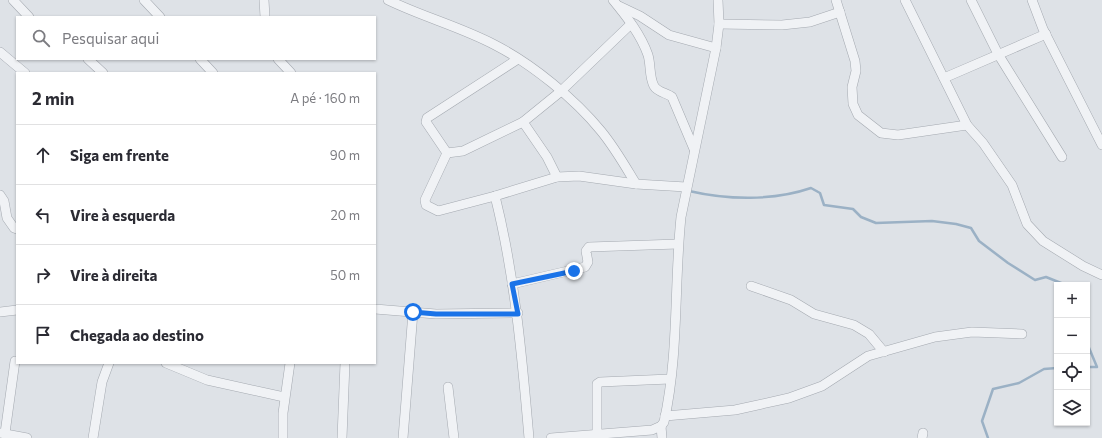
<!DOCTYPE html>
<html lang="pt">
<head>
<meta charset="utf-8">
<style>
	body { margin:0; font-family:Commissioner,sans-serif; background:#f2f2f3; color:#2b2b33 }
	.controls { position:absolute; right:12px; bottom:12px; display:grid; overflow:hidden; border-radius:0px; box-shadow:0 1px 3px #0004 }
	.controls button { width:36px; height:36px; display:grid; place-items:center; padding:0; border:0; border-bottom:1px solid #e1e1e2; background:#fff; color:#2b2b33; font:20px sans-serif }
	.stop { position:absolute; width:12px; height:12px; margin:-9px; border:3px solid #1a73e8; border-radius:50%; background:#fff }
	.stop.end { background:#1a73e8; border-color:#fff; box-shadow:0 1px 4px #0008 }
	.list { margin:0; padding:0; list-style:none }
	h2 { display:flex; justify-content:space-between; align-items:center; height:52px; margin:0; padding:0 16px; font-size:17px }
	h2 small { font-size:13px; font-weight:400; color:#7c7c81 }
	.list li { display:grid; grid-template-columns:26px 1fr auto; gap:12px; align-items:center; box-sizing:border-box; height:60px; padding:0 16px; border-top:1px solid #e1e1e2 }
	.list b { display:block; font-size:15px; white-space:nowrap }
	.list em { font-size:13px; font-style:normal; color:#7c7c81 }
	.icon { flex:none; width:22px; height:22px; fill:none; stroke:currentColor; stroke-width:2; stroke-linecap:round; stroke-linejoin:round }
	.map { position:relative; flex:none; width:1102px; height:438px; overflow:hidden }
	.search { position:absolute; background:#fff; box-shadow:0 1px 3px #0004; left:16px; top:16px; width:360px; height:44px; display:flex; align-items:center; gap:10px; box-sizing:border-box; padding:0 14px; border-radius:0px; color:#7c7c81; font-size:15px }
	.panel { position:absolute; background:#fff; box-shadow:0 1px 3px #0004; left:16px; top:72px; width:360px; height:292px; border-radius:0px }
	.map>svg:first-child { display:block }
</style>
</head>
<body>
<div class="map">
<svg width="1102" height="438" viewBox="0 0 1102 438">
	<rect width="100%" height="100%" fill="#dee2e7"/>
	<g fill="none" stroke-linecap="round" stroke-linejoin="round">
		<!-- stream -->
		<g stroke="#9bb1c5" stroke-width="2.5">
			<path d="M689 191C728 200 773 201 811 188L820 193 824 205 853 209 861 217 876 223 932 221 956 224 971 228 979 241 1008 263 1035 280 1046 277 1066 285"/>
			<path d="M1087 343 1097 367H1087"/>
			<path d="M988 438 982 421 993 389 1019 383 1044 369 1057 368"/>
		</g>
		<!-- minor casing -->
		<g stroke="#a4a9b0" stroke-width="10">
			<g id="minor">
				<path d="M13 0 29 17"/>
				<path d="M144 0 160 17"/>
				<path d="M264 0 265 17"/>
				<path d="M388 0C423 17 461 27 495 45 532 64 575 99 601 131 615 148 625 166 636 184"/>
				<path d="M613 0C627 17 641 35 648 55 651 65 649 77 654 86 657 92 667 93 672 97L694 149"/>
				<path d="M836 0 855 61 856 71 852 87 853 104 858 115 881 133 898 135 967 125"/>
				<path d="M905 0 967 125 983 143 1012 185 1027 224 1043 241 1083 266 1102 275"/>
				<path d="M971 0 998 54 1062 157"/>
				<path d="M1032 0 1043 29 1102 145"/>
				<path d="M619 6 640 16 669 35 716 48"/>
				<path d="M719 24 782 25 810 22 840 12"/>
				<path d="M0 52 25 73"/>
				<path d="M88 59 103 73"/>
				<path d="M200 59 213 73"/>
				<path d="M278 59 291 73"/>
				<path d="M944 78 1046 34"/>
				<path d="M523 122 547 157 557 177"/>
				<path d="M447 153 425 200 426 205 438 211 495 196 557 177 579 176 636 184 686 187"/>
				<path d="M447 153 463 151 523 122 560 92 631 24"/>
				<path d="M447 153 426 122 427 118 518 59"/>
				<path d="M0 195 4 201 7 218 14 228 17 229"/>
				<path d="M495 196C515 276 522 356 529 438"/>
				<path d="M512 284 585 267 588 262 586 251 589 247 678 244"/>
				<path d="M751 286 791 300 814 314 854 325 869 334 884 352"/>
				<path d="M375 309 436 314 518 313"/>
				<path d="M0 312 17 310"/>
				<path d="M166 363 207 380 284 397"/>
				<path d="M448 387 454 438"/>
				<path d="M665 416 735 410 789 398 822 386 868 356 935 337 972 332 1022 334"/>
				<path d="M661 426 662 438"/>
				<path d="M0 433 27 438"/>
				<path d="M5 433 15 361"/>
				<path d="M597 434V384L600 382 670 379"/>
				<path d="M93 438 102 382 109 363"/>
				<path d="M283 438V413L290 363"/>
				<path d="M342 438 345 363"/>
				<path d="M403 438 413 312"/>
				<path d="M551 438 652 430 661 426 664 422C679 355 674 285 681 217L716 48 719 24 718 0"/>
				<path d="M922 438 923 433"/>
			</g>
		</g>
		<!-- minor -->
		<use href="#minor" stroke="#f0f2f5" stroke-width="9"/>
	</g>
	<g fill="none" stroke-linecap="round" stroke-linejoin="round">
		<!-- route -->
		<path stroke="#1a73e8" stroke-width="5" d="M413 312 436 314H518L512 284 574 271"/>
	</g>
</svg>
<div class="controls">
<button>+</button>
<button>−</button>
<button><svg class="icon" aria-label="locate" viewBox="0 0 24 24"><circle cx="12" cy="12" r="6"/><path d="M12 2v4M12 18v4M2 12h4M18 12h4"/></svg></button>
<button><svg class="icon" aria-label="layers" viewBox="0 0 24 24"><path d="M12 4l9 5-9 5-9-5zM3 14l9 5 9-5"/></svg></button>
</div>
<div class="stop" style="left:413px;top:312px"></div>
<div class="stop end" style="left:574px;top:271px"></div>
<div class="search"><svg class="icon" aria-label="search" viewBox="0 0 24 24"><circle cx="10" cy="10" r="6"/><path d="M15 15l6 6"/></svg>Pesquisar aqui</div>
<section class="panel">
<h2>2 min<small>A pé · 160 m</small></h2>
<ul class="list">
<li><svg class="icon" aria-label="ahead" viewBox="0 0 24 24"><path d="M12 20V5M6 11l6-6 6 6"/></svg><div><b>Siga em frente</b></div><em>90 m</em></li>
<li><svg class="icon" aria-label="left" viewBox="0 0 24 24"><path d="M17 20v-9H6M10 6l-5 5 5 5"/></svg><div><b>Vire à esquerda</b></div><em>20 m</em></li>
<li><svg class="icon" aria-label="right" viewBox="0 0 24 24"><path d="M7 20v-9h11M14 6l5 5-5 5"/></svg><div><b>Vire à direita</b></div><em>50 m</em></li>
<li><svg class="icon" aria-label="arrive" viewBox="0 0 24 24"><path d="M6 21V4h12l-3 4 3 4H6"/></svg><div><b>Chegada ao destino</b></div></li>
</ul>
</section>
</div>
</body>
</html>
